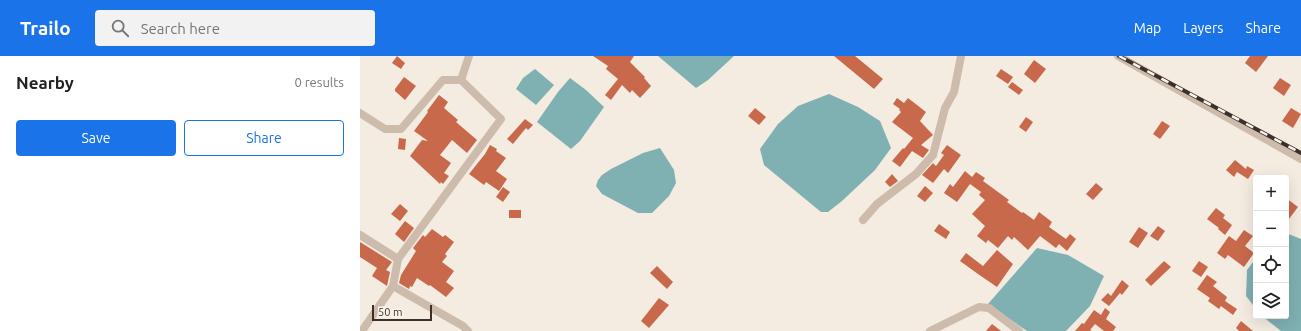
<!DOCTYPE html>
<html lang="en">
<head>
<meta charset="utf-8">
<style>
	body { margin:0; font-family:Ubuntu,sans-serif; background:#f2f2f2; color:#222 }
	.controls { position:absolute; right:12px; bottom:12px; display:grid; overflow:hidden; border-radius:4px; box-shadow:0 4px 16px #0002 }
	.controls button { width:36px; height:36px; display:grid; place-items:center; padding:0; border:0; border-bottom:1px solid #e0e0e0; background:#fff; color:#222; font:20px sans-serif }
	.scale { position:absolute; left:12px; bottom:10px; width:60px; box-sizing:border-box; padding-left:4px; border:2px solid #3b302b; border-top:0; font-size:11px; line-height:14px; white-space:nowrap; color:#3b302b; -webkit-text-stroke:3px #fbf5ee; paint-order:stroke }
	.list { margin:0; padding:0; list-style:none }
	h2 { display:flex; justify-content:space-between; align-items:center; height:52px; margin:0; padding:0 16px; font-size:17px }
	h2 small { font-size:13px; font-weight:400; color:#767676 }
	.actions { display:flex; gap:8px; padding:12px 16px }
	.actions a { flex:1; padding:9px 0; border:1px solid #1a73e8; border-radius:4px; text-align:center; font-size:14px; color:#1a73e8 }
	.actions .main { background:#1a73e8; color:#fff }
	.icon { flex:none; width:22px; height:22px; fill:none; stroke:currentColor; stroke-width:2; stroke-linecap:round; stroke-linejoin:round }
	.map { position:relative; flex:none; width:941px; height:275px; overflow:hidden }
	header { display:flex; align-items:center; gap:24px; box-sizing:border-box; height:56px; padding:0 20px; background:#1a73e8; color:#fff }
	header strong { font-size:19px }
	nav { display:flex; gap:22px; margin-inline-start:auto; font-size:14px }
	.search { width:280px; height:36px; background:#f2f2f2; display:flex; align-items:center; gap:10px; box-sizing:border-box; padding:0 14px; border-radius:4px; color:#767676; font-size:15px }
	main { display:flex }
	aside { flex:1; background:#fff }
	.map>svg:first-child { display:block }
</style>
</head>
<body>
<header>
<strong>Trailo</strong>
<div class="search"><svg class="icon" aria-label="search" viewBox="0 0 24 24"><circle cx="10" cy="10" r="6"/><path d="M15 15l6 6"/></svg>Search here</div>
<nav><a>Map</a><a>Layers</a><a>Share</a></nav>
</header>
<main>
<aside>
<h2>Nearby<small>0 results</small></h2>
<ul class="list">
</ul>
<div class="actions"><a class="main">Save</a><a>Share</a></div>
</aside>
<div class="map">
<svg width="941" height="275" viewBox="0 0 941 275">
	<rect width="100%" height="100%" fill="#f4ebe1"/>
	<!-- water -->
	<g fill="#7fb0b2">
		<path d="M298 0H374L348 24 336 32Z"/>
		<path d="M175 13 194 29 176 49 156 33 163 22Z"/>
		<path d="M210 22 226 34 244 51 220 85 211 93 177 66 198 36Z"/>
		<path d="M469 38 498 51 520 65 531 92 515 114 482 145 468 156H461L404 109 400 93 418 68 438 50Z"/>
		<path d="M300 92 314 114 316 127 309 140 292 157H278L242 138 236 130 238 124 242 119 251 113 283 97Z"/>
		<path d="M926 177 941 183V275H921L902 260H926Z"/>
		<path d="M677 192 708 199 744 220 730 250 706 275H667L628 248Z"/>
		<path d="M896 202V253L886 240 887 214Z"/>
	</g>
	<!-- building -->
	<g fill="#c8694b">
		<path d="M37 0 45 7 41 13 32 7Z"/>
		<path d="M233 0H274L270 6 285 21 284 22 291 30 280 42 272 34 270 37 262 29 251 44 245 39 258 23 246 13 248 10Z"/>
		<path d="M474 0H495L523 23 514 33Z"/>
		<path d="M890 0H908L896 16 885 7Z"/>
		<path d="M674 4 686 13 675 27 664 18Z"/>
		<path d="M641 13 653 21 648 28 636 20Z"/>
		<path d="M44 21 56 30 45 44 35 35V33Z"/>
		<path d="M920 22 931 29 924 40 913 32Z"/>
		<path d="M652 26 663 34 659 39 648 31Z"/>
		<path d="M79 39 88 46 84 52 98 64 96 66 117 84 107 97 92 84 80 99 91 107 84 117 89 120 83 128 81 126 80 128 50 100 62 84 68 85 54 75 68 56 67 55Z"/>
		<path d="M537 42 544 47 548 42 566 56 560 65 573 79 561 89 569 94 563 102 552 95 540 111 532 105 543 92 544 93 553 82 532 66 541 56 539 54 540 53 533 48Z"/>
		<path d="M395 52 406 61 399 69 388 60Z"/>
		<path d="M931 52 941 58 933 72 922 65Z"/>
		<path d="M666 61 673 66 666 76 659 71Z"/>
		<path d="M165 63 173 69 168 74 166 72 153 88 147 83Z"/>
		<path d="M802 65 810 70 800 83 793 78Z"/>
		<path d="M39 82 46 83 45 94 38 93Z"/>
		<path d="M130 89 137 93 136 95 146 102 136 115 147 123 139 135 126 126 124 129 109 118 125 98Z"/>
		<path d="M587 89 601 99 588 117 584 113 573 127 562 119 573 107 576 110 584 99 581 97Z"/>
		<path d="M875 104 886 113 887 110 894 114 888 123 877 116 874 121 866 114Z"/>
		<path d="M605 115 612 121 616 116 625 122 623 125 649 144 647 146 662 157 663 156 674 164 679 156 692 166 689 171 706 183 710 178 716 183 707 195 699 188 696 192 680 180 668 194 654 181 652 184 648 180 638 192 628 184 626 187 617 180 625 170 612 158 625 144 619 139 621 136 610 128 597 146 584 137 590 128 593 131Z"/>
		<path d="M532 118 538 125 530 131 525 126Z"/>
		<path d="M736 127 743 133 733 144 726 138Z"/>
		<path d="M565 130 573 137 565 146 557 140Z"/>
		<path d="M143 131 150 136 143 146 136 141Z"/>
		<path d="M926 142 938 151 926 167Z"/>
		<path d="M40 148 48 155 40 165 31 158Z"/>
		<path d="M856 152 865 159 863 162 872 169 865 179 858 173 859 172 847 163Z"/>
		<rect x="149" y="154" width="12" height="8"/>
		<path d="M45 165 54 172 44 186 35 178Z"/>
		<path d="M579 168 590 176 586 183 574 175Z"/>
		<path d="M798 170 805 175 798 185 790 180Z"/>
		<path d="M779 171 788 177 778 192 769 186Z"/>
		<path d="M72 173 83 181 85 179 94 186 85 198 87 200 82 206 94 215 86 226 94 232 86 241 70 229 69 230 57 222 52 231 50 230 49 233 39 227 41 219 56 195 53 192 63 179 65 181Z"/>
		<path d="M884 174 893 180 885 190 894 197 884 211 868 199 865 203 857 197 869 180 876 185Z"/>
		<path d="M0 186 32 206 26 214 30 216 27 230 12 220 17 212 0 201Z"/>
		<path d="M637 194 653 208 637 231 618 218 600 205 606 197 623 210Z"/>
		<path d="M804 205 811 211 791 230 785 224Z"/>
		<path d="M839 205 848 211 841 221 832 215Z"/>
		<path d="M297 210 313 226 307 233 290 217Z"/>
		<path d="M847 219 857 226 853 230 867 241 865 245 877 253 873 259 861 250 859 253 848 245 850 242 837 233Z"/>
		<path d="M762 224 769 230 762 239 760 237 749 250 741 244 748 237 751 240Z"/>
		<path d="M299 242 309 249 289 272 281 265Z"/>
		<path d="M745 252 750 256 746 263 756 271 753 275H744L735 268 730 274 732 275H715L722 267 724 268 734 254 741 259Z"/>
		<path d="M881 265 893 275H879L876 272Z"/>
		<path d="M632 268 641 275H626Z"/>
	</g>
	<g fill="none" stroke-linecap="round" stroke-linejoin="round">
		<!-- minor -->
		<g stroke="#cdbbac" stroke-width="8">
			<path d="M758 0 941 103"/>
			<path d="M101 24 109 0"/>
			<path d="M0 57 25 73H41L83 24H101L141 63 38 203 33 230 2 275"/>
			<path d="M503 164 517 148 556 118 573 99 585 52 594 36 601 0"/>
			<path d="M0 179 38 203"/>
			<path d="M33 230 103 270 108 275"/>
			<path d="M570 275 619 251 629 252 659 275"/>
		</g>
		<!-- rail casing -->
		<g stroke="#3b302b" stroke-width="4">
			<path id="rail" d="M759 0 941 97"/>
		</g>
		<!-- rail -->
		<use href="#rail" stroke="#fbf5ee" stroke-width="2.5" stroke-dasharray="8" stroke-linecap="butt"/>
	</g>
</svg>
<div class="controls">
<button>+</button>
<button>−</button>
<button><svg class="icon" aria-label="locate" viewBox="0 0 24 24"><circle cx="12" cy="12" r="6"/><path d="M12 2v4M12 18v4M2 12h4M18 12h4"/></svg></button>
<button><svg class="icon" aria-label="layers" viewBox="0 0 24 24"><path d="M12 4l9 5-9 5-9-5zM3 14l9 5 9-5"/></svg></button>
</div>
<div class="scale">50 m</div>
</div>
</main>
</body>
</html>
